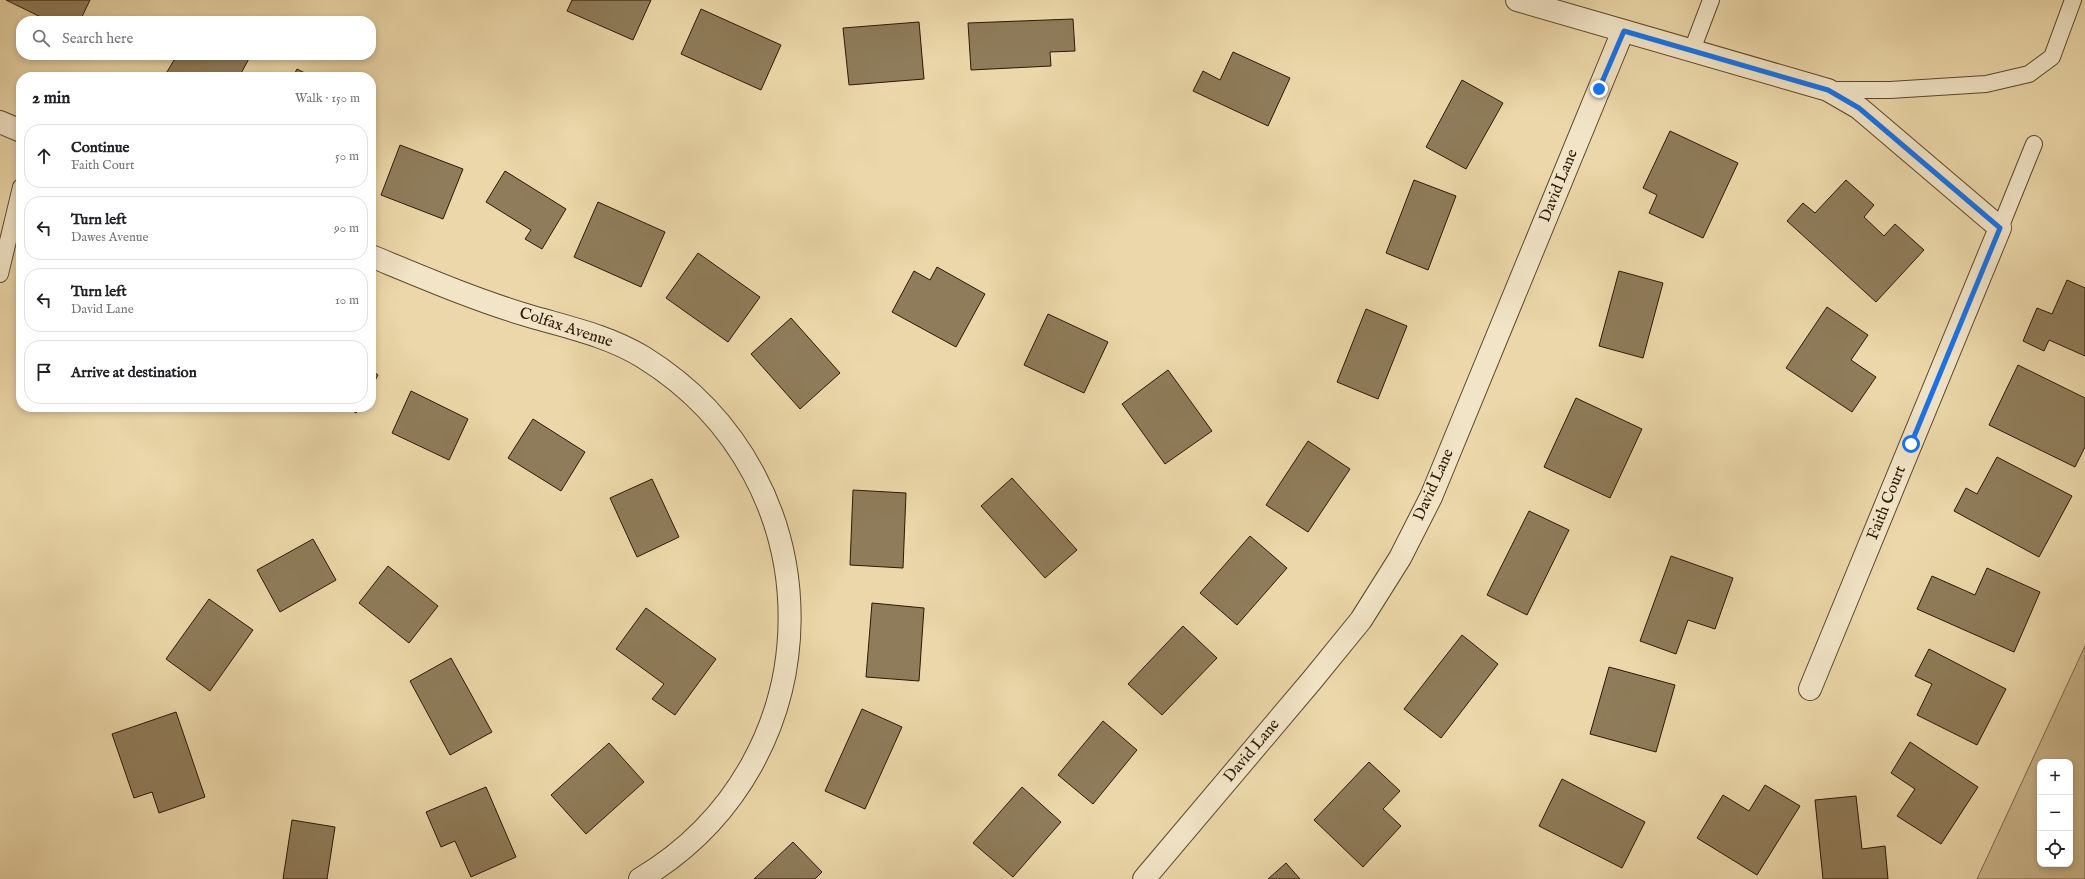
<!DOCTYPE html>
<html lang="en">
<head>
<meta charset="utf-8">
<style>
	body { margin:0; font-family:"IM FELL English",serif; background:#f6f6f6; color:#202124 }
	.controls { position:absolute; right:12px; bottom:12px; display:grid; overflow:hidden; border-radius:8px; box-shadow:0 2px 6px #0003 }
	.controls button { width:36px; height:36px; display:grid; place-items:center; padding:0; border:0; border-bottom:1px solid #e0e0e0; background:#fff; color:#202124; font:20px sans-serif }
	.stop { position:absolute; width:12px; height:12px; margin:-9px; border:3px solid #1a73e8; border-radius:50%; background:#fff }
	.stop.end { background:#1a73e8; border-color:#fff; box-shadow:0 1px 4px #0008 }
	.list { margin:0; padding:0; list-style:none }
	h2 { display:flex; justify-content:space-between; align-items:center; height:52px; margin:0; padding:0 16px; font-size:17px }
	h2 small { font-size:13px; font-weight:400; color:#757577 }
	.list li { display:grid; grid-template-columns:26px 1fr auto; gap:12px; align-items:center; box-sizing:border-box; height:64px; margin:0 8px 8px; padding:0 8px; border:1px solid #e0e0e0; border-radius:16px }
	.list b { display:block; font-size:15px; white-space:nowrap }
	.list p { margin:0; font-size:13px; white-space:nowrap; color:#757577 }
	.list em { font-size:13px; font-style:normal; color:#757577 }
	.icon { flex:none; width:22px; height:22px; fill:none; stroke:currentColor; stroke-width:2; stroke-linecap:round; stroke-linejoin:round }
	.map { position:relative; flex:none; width:2085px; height:879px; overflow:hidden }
	.search { position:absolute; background:#fff; box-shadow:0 2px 6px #0003; left:16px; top:16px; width:360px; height:44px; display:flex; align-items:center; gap:10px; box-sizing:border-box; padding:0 14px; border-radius:16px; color:#757577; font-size:15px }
	.panel { position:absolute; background:#fff; box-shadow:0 2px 6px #0003; left:16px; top:72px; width:360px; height:340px; border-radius:16px }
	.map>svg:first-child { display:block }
</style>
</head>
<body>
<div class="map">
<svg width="2085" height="879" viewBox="0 0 2085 879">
	<rect width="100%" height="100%" fill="#ebd7a9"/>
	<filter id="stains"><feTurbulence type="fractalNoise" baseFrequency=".005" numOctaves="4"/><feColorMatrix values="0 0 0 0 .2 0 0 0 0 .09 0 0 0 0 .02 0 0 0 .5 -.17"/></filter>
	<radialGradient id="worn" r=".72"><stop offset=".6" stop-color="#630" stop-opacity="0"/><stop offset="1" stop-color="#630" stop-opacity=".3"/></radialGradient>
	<!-- green -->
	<path fill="#cbb78d" stroke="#7c6848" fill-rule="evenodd" d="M2085 646V879H1977ZM2040 762H2070V864H2040Z"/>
	<!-- building -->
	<g fill="#8f7c5a" stroke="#2c1904">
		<path d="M6 0H90L80 21H49Z"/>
		<path d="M572 0H651L633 40 567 11Z"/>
		<path d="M701 9 781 45 761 90 681 54Z"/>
		<path d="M1073 19 1075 51 1050 52 1051 66 971 70 968 23Z"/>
		<path d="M919 22 924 79 849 85 843 28Z"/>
		<path d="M1233 52 1290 78 1268 126 1193 91 1203 71 1220 80Z"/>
		<path d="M177 55H251L239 77H164Z"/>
		<path d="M297 69 313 77H293Z"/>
		<path d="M1462 80 1503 103 1466 169 1426 147Z"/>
		<path d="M1670 131 1738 163 1703 238 1649 213 1657 195 1643 188Z"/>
		<path d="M400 145 463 169 443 219 381 195Z"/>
		<path d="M505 171 566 209 542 249 525 239 531 230 486 202Z"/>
		<path d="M1414 180 1456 196 1428 270 1386 253Z"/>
		<path d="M1846 180 1874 205 1864 217 1884 236 1895 224 1924 250 1876 302 1787 221 1803 203 1815 213Z"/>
		<path d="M598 202 665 232 641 287 574 257Z"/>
		<path d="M698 253 760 297 728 342 666 298Z"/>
		<path d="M937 267 985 294 956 347 892 312 914 271 930 280Z"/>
		<path d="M1619 271 1663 283 1643 358 1599 346Z"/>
		<path d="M2067 280 2085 288V356L2049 340 2044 351 2023 341 2037 308 2052 314Z"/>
		<path d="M1827 307 1868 335 1851 360 1876 377 1852 412 1786 368Z"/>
		<path d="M1366 309 1407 326 1378 399 1337 382Z"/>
		<path d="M1048 314 1108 342 1084 393 1024 365Z"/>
		<path d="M791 318 840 373 800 409 751 354Z"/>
		<path d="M2018 365 2085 398V447L2075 467 1989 425Z"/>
		<path d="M371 370 378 375 371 388Z"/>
		<path d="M1168 370 1212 431 1165 464 1122 404Z"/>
		<path d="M411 391 468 419 449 460 392 433Z"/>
		<path d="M1576 398 1642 429 1610 498 1544 467Z"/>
		<path d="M346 407H360L356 413Z"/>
		<path d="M533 419 585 452 561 491 508 458Z"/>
		<path d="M1308 441 1350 469 1308 532 1266 505Z"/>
		<path d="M1997 457 2072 496 2039 557 1954 511 1966 488 1977 494Z"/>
		<path d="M1012 478 1077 550 1045 578 981 506Z"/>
		<path d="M652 479 679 537 637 557 610 498Z"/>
		<path d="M853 490 906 493 903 568 850 565Z"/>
		<path d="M1529 511 1569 530 1527 615 1487 595Z"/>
		<path d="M1250 536 1287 568 1237 625 1200 593Z"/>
		<path d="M313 539 336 580 280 612 257 570Z"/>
		<path d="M1671 556 1733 578 1715 629 1688 620 1676 654 1640 641Z"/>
		<path d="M388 566 438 606 409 643 359 603Z"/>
		<path d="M1987 568 2040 592 2014 652 1917 609 1932 576 1975 595Z"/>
		<path d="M209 599 253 630 210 691 166 659Z"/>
		<path d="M872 603 924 608 919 681 866 677Z"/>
		<path d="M646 608 716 659 675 715 652 699 664 684 616 649Z"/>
		<path d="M1183 626 1217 658 1162 715 1128 684Z"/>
		<path d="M1462 635 1498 664 1441 738 1404 709Z"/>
		<path d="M1929 649 2006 689 1977 745 1917 715 1932 684 1915 676Z"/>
		<path d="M451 658 492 732 450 755 410 681Z"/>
		<path d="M1609 667 1675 685 1656 752 1590 734Z"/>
		<path d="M862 709 902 727 865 809 825 791Z"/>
		<path d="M176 712 205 797 159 813 152 792 134 798 112 734Z"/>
		<path d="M1103 721 1137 750 1093 804 1058 775Z"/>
		<path d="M1910 742 1978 787 1941 844 1897 816 1915 789 1891 773Z"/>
		<path d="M609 743 644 782 586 834 551 795Z"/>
		<path d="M1369 762 1400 791 1383 809 1401 826 1363 867 1314 820Z"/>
		<path d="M1562 779 1645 822 1622 868 1539 826Z"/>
		<path d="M1765 785 1800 806 1757 875 1697 838 1723 795 1749 811Z"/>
		<path d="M486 787 516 857 471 877 455 841 441 847 426 812Z"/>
		<path d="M1022 787 1061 822 1013 877 973 843Z"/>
		<path d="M1856 796 1862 849 1885 846 1888 879H1823L1815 800Z"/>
		<path d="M292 820 335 827 327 879H283Z"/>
		<path d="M793 842 822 872 815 879H754Z"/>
		<path d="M1286 863 1300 879H1268Z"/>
	</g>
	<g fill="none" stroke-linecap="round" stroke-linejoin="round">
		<!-- service casing -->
		<g stroke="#5c482d" stroke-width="18">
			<g id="service">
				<path d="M1692 50 1711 0"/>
				<path d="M1829 90H1890L1986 84 2029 74 2052 57 2073 0"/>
				<path d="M2000 228 2034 144"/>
				<path d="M0 274 21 187"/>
			</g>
		</g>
		<!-- minor casing -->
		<g stroke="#5c482d" stroke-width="24">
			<g id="minor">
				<path d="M1517 0 1828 90 1859 108 2000 228 1810 689"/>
				<path d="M0 122 21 131"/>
				<path d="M371 256C422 277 473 299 526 315 566 327 607 335 643 357 840 479 838 761 640 879"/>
				<path d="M1144 879 1313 679 1361 620 1400 558 1431 497 1623 31"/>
			</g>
		</g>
		<!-- service -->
		<use href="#service" stroke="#f2e5c7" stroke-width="16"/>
		<!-- minor -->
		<use href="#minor" stroke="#f2e5c7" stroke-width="22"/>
	</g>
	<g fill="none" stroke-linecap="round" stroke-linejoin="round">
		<!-- route -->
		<path stroke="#1a73e8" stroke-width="5" d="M1599 89 1624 31 1828 90 1859 108 2000 228 1911 444"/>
	</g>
	<g text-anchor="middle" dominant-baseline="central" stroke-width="3" stroke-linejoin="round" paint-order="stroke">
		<!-- street labels -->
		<g font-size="16" fill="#2c1904" stroke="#f2e5c7">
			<text transform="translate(1559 186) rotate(-68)">David Lane</text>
			<text transform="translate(566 328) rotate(18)">Colfax Avenue</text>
			<text transform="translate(1434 485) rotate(-66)">David Lane</text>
			<text transform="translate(1887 503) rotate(-68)">Faith Court</text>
			<text transform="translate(1252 751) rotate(-50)">David Lane</text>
		</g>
	</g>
	<rect width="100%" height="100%" filter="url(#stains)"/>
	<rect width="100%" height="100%" fill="url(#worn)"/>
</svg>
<div class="controls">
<button>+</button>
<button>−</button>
<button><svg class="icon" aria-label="locate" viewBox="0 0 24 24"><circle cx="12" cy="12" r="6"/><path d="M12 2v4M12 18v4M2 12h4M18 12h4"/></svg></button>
</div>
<div class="stop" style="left:1911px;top:444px"></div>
<div class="stop end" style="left:1599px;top:89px"></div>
<div class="search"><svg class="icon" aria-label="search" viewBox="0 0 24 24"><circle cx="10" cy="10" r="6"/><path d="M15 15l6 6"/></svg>Search here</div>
<section class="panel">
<h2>2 min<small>Walk · 150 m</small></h2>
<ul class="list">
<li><svg class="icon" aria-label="ahead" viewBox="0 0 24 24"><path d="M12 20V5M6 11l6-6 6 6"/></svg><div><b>Continue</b><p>Faith Court</p></div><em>50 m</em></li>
<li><svg class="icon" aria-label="left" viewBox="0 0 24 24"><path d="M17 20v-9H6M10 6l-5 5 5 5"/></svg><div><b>Turn left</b><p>Dawes Avenue</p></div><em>90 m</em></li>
<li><svg class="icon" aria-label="left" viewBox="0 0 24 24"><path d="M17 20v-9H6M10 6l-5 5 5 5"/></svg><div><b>Turn left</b><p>David Lane</p></div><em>10 m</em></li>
<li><svg class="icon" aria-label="arrive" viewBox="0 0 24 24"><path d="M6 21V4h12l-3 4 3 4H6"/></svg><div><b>Arrive at destination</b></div></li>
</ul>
</section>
</div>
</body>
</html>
